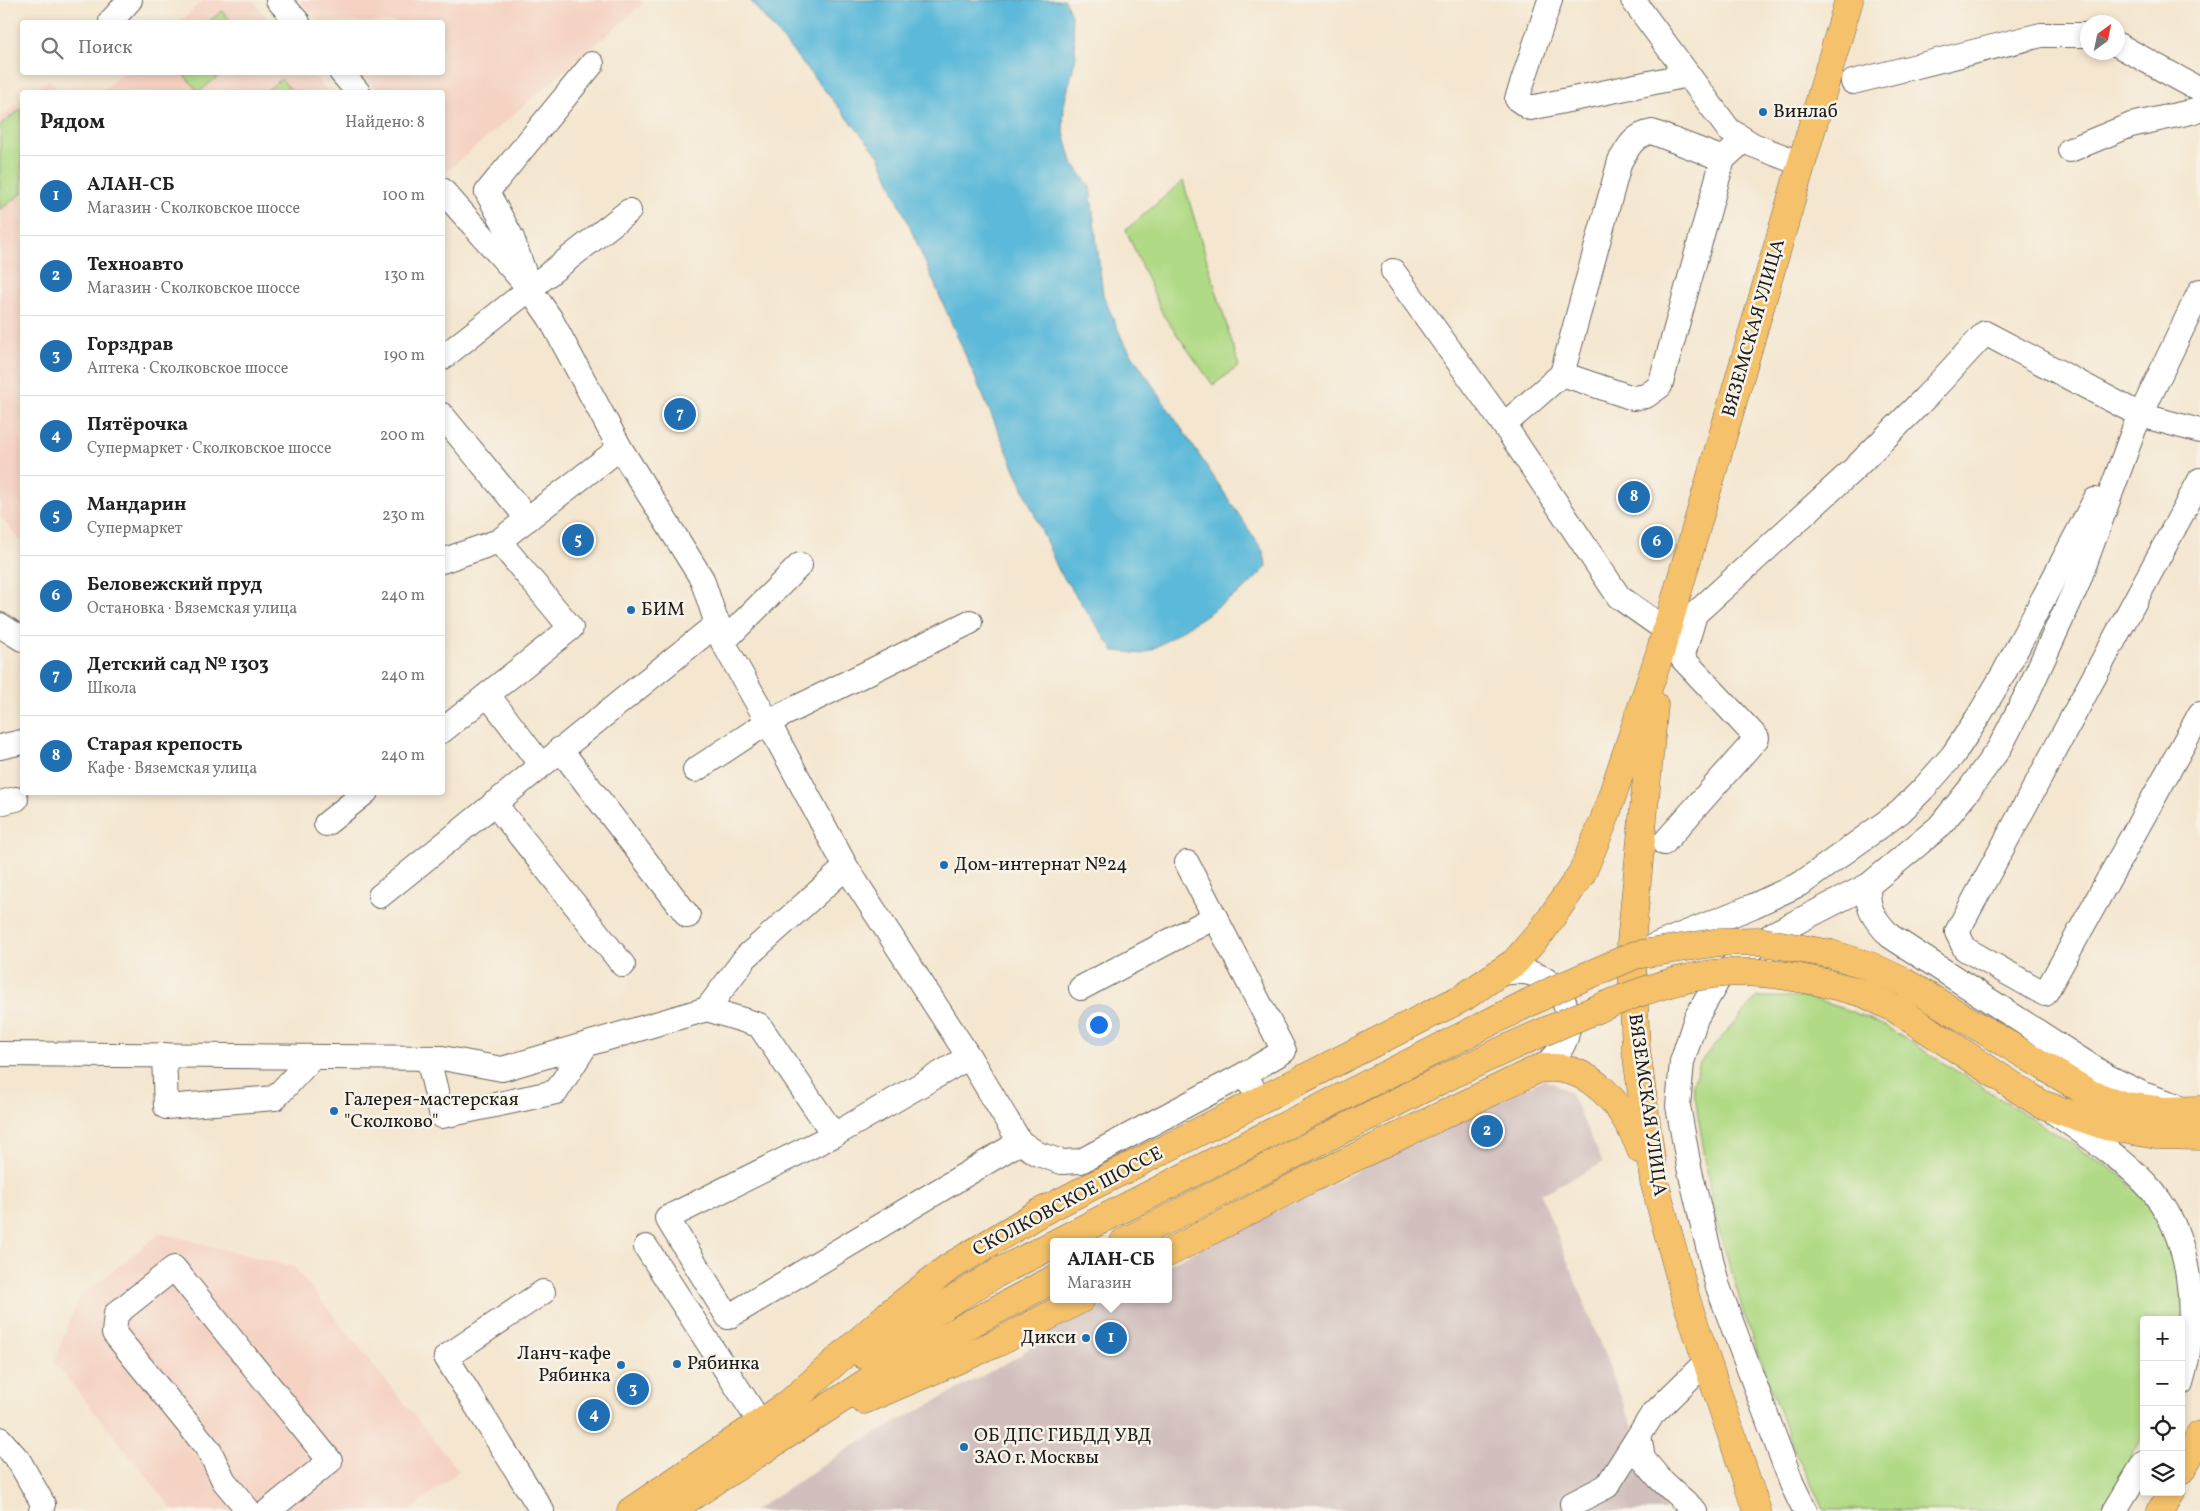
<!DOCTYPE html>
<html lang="ru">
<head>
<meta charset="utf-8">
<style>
	body { margin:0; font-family:Vollkorn,serif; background:#f6f6f6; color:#222 }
	.controls { position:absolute; right:15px; bottom:15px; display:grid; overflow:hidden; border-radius:5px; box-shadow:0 2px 8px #0003 }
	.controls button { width:45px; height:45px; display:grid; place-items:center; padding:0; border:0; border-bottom:1px solid #e0e0e0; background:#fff; color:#222; font:25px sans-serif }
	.compass { position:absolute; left:2080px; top:15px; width:45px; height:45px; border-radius:50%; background:#fff; box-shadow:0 2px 8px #0003; rotate:33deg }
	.you { position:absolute; left:1098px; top:1024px; width:18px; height:18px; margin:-12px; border:4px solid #fff; border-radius:50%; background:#1a73e8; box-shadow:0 0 0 8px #1a73e833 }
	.badge { display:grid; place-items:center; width:32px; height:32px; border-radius:50%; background:#1f6fb2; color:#fff; font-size:16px; font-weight:700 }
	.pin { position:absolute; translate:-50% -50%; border:2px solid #fff; box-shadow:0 1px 5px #0006 }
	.popup { position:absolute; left:1050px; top:1238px; width:122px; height:65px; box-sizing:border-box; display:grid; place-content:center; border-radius:5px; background:#fff; filter:drop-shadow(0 1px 4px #0005); font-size:16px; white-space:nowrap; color:#767676 }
	.popup b { font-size:19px; color:#222 }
	.popup::after { content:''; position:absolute; left:50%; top:100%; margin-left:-10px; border:10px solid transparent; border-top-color:#fff }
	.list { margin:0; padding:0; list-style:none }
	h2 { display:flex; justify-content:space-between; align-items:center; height:65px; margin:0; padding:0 20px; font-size:21px }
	h2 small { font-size:16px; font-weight:400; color:#767676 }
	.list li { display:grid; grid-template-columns:32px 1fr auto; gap:15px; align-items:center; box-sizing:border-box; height:80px; padding:0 20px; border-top:1px solid #e0e0e0 }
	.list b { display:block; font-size:19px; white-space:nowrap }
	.list p { margin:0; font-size:16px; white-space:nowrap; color:#767676 }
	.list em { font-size:16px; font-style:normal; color:#767676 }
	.icon { flex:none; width:28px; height:28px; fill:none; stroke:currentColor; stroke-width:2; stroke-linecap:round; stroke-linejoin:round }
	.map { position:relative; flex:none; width:2200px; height:1511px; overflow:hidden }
	.search { position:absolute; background:#fff; box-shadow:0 2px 8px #0003; left:20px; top:20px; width:425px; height:55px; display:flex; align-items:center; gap:12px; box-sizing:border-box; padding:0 18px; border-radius:5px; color:#767676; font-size:19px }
	.panel { position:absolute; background:#fff; box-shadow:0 2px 8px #0003; left:20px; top:90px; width:425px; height:705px; border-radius:5px }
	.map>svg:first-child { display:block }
</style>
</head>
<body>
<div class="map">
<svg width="2200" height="1511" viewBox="0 0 2200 1511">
	<rect width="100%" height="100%" fill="#f7f3e8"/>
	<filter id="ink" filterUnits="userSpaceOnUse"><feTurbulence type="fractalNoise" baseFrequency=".02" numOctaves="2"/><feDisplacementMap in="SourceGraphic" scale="10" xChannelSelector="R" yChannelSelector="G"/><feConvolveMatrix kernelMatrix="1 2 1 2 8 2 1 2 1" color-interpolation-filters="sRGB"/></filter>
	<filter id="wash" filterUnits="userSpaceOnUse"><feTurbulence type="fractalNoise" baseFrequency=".0096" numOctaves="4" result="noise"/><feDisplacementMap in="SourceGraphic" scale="20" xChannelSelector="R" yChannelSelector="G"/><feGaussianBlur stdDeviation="1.12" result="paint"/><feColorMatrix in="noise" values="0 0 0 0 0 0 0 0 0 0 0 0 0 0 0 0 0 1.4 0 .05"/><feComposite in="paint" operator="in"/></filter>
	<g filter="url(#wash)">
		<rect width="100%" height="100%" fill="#f4e6cf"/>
		<!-- built -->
		<g fill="#f5d2c2">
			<path d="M204 0H252L271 22H179Z"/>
			<path d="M300 0H640L643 4 446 172 442 167V92H379L362 73 442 72V22H319Z"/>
			<path d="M124 72 312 73 328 92H101Z"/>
			<path d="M49 79 60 92H32Z"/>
			<path d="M22 100V543L0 516V117Z"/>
			<path d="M160 1233 294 1267 459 1471 409 1511H174L54 1362 78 1299Z"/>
		</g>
		<!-- industrial -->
		<path fill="#d1bfbd" d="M1544 1079 1570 1092 1603 1163 1541 1194 1666 1511H753L856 1444 1021 1355 1064 1315 1097 1299H1168L1169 1264Z"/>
		<!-- green -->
		<g fill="#b0da85" stroke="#667b50">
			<path d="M222 11 232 22H208Z"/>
			<path d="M182 73H222L199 92Z"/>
			<path d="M281 79 293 92H265Z"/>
			<path d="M22 108V193L0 210V125Z"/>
			<path d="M1183 181 1239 366 1213 385 1163 315 1126 230Z"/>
			<path d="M1757 997H1806L1851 1011 1885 1026 2121 1175 2146 1202 2166 1238 2183 1282 2181 1320H2144V1435L2106 1501 2097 1511 1824 1510 1791 1444 1744 1314 1714 1214 1693 1084 1700 1062Z"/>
		</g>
		<!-- water -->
		<path fill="#5bb9d9" stroke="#3c6a7a" d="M750 0H1065L1071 15 1076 56 1064 105 1063 129 1072 162 1090 187 1103 295 1123 341 1263 551 1267 567 1246 588 1160 645 1143 654 1114 651 1059 571 879 156Z"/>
	</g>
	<g filter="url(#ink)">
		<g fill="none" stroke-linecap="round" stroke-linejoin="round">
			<!-- minor casing -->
			<g stroke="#68635b" stroke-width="26">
				<g id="minor">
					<path d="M278 0 298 22"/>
					<path d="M1550 0 1517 99 1530 108 1688 75"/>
					<path d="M1633 0 1729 130 1753 145 1802 164"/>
					<path d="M111 21 130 0"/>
					<path d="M2118 45 2200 90"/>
					<path d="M341 72 358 92"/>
					<path d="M1853 82 2041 35H2088"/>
					<path d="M2070 150 2131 125 2200 110"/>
					<path d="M1723 159 1660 386 1646 396 1633 398 1562 374 1620 161C1629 146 1634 135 1652 132L1723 159 1744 140"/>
					<path d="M442 190 530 289 550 318 620 448 702 579 723 642 768 722 695 770"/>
					<path d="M1393 271 1504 425 1619 597 1666 630"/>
					<path d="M526 278 512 238 487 192 592 64"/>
					<path d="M442 358 629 211"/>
					<path d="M442 415 528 519"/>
					<path d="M1504 425 1562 374"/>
					<path d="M2134 429 2200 291"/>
					<path d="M2200 480 1957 932 1965 949 2045 994 2200 714"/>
					<path d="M442 561 499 541 620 448"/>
					<path d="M970 622 768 722 846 867 969 1057 1020 1142 1038 1154 1062 1162 1081 1161 1245 1074 1260 1101"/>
					<path d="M0 625 22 639"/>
					<path d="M723 642 800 565"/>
					<path d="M488 695 541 765"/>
					<path d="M442 731 571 628 499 541"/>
					<path d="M0 747 22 742"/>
					<path d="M560 749 688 916"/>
					<path d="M0 803 16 799"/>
					<path d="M494 803 623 965"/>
					<path d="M326 824 366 792"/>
					<path d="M1664 843 1757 738 1682 658 1695 614 1854 469 1925 398 1985 333 2140 415 2200 431"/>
					<path d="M1187 863 1215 917"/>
					<path d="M1869 885C1865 908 1875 920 1890 936L2106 1076 2143 1094 2175 1105"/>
					<path d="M380 896 718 623"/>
					<path d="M1654 946 1753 906 1802 883 1900 812 1923 789 1953 755 1978 717 2004 673 2095 500"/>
					<path d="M1497 975C1561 954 1598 1036 1538 1069"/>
					<path d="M1081 988 1215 917 1284 1051 1245 1074"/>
					<path d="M707 1009 759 1025 834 1135"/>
					<path d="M0 1054 442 1058 502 1069 707 1009 746 957 846 867"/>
					<path d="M164 1055 166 1107 275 1098 313 1057"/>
					<path d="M969 1057 834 1135 667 1218 728 1317 1020 1142"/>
					<path d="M428 1058 442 1116 556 1092 586 1045"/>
					<path d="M2055 1113C2086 1135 2119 1156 2145 1183 2193 1231 2200 1321 2181 1383"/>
					<path d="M646 1247 761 1424"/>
					<path d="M1639 1436 1643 1459 1659 1478 1695 1511"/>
					<path d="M0 1439 19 1461 43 1504 41 1511"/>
					<path d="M1572 1504 1607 1486 1652 1415 1706 1362"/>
					<path d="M249 1511 224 1481 209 1450 114 1333 116 1314 174 1268 330 1461 268 1511"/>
					<path d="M542 1511 446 1357 543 1292"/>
					<path d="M1805 1511 1792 1484 1717 1284 1689 1167 1678 1106 1682 1062 1696 1018 1718 980 1741 957 1773 934 1869 885 1939 827 1969 790 2000 747 2029 690 2077 585 2133 432"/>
					<path d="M2115 1511 2144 1463"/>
				</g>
			</g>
			<!-- major casing -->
			<g stroke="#68635b" stroke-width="29">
				<g id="major">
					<path d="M1654 705 1631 943 1636 1049 1654 1181 1686 1299 1757 1511"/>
					<path d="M1831 954 1870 966 1904 982 2090 1094 2125 1106 2163 1111 2200 1110"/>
					<path d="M1825 983 1863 993 1896 1009 2041 1104 2106 1126 2156 1135 2200 1136"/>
					<path d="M1058 1242 1239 1149"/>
					<path d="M1124 1242 1253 1175"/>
					<path d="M1168 1253 1310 1179 1538 1069C1590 1060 1624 1107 1641 1150"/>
					<path d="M864 1355 995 1274 1054 1244"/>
					<path d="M864 1400 997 1343 1081 1299"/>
					<path d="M2181 1471 2200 1435"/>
					<path d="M631 1511 787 1405 888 1315 948 1268 1039 1213 1464 997 1515 962 1542 931 1582 873 1603 823 1659 656 1849 0"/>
					<path d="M669 1511 895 1364 1054 1279"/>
					<path d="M2161 1511 2171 1492"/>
				</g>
			</g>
			<!-- minor -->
			<use href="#minor" stroke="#fff" stroke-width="24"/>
			<!-- major -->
			<use href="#major" stroke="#f5c16b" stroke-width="28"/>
			<!-- major-bridge casing -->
			<g stroke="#68635b" stroke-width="29" stroke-linecap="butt">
				<g id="major-bridge">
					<path d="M1239 1149 1556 989 1635 955 1720 942 1758 941 1831 954"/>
					<path d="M1253 1175C1356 1123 1457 1069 1562 1024 1611 1003 1660 981 1713 974 1750 969 1789 975 1825 983"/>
				</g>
			</g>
			<!-- major-bridge -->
			<use href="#major-bridge" stroke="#f5c16b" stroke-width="28"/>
		</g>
	</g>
	<!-- markers -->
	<g fill="#1f6fb2" stroke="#f7f3e8" stroke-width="2">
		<circle cx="1763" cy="112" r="5"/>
		<circle cx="631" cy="610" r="5"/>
		<circle cx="944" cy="865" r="5"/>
		<circle cx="334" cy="1111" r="5"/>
		<circle cx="1086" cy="1338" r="5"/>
		<circle cx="677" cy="1364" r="5"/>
		<circle cx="621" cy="1365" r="5"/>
		<circle cx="964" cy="1447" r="5"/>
	</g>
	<g text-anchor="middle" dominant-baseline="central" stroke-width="5" stroke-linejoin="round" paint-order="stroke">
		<!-- poi labels -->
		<g font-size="19" fill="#1c1c1c" stroke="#f7f3e8" text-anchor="start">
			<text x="1773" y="112">Винлаб</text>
			<text x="641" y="610">БИМ</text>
			<text x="954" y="865">Дом-интернат №24</text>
			<text x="344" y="1100">Галерея-мастерская<tspan x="344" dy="22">"Сколково"</tspan></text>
			<text x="1076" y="1338" text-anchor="end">Дикси</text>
			<text x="611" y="1354" text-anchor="end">Ланч-кафе<tspan x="611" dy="22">Рябинка</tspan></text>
			<text x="687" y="1364">Рябинка</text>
			<text x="974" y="1436">ОБ ДПС ГИБДД УВД<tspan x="974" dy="22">ЗАО г. Москвы</tspan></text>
		</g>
		<!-- street labels -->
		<g font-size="19" fill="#1c1c1c" stroke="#f7f3e8">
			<text transform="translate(1754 328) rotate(-74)">ВЯЗЕМСКАЯ УЛИЦА</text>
			<text transform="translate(1647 1105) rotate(82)">ВЯЗЕМСКАЯ УЛИЦА</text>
			<text transform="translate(1068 1202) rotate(-28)">СКОЛКОВСКОЕ ШОССЕ</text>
		</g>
	</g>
</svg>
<div class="controls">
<button>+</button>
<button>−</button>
<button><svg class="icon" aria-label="locate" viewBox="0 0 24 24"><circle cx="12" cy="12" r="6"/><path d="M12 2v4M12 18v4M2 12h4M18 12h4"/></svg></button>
<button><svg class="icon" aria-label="layers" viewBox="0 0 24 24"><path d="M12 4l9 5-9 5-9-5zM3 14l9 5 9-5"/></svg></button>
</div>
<svg class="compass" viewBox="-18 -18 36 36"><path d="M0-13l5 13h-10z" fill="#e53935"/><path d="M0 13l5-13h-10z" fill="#767676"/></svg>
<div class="you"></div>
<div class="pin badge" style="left:1111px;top:1338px">1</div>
<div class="popup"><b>АЛАН-СБ</b>Магазин</div>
<div class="pin badge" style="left:1487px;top:1131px">2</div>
<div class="pin badge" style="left:633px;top:1389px">3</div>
<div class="pin badge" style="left:594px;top:1415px">4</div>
<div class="pin badge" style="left:578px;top:540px">5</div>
<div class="pin badge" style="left:1657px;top:542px">6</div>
<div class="pin badge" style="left:680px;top:414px">7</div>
<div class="pin badge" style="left:1634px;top:497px">8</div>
<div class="search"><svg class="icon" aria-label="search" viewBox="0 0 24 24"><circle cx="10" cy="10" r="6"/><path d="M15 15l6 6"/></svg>Поиск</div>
<section class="panel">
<h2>Рядом<small>Найдено: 8</small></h2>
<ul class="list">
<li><span class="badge">1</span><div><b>АЛАН-СБ</b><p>Магазин · Сколковское шоссе</p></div><em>100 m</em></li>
<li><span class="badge">2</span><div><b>Техноавто</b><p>Магазин · Сколковское шоссе</p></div><em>130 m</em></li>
<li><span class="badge">3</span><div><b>Горздрав</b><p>Аптека · Сколковское шоссе</p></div><em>190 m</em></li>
<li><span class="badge">4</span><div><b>Пятёрочка</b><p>Супермаркет · Сколковское шоссе</p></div><em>200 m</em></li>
<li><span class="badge">5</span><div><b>Мандарин</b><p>Супермаркет</p></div><em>230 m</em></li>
<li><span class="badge">6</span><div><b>Беловежский пруд</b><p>Остановка · Вяземская улица</p></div><em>240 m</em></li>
<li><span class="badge">7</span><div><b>Детский сад № 1303</b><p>Школа</p></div><em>240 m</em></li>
<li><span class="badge">8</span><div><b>Старая крепость</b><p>Кафе · Вяземская улица</p></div><em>240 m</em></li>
</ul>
</section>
</div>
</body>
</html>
